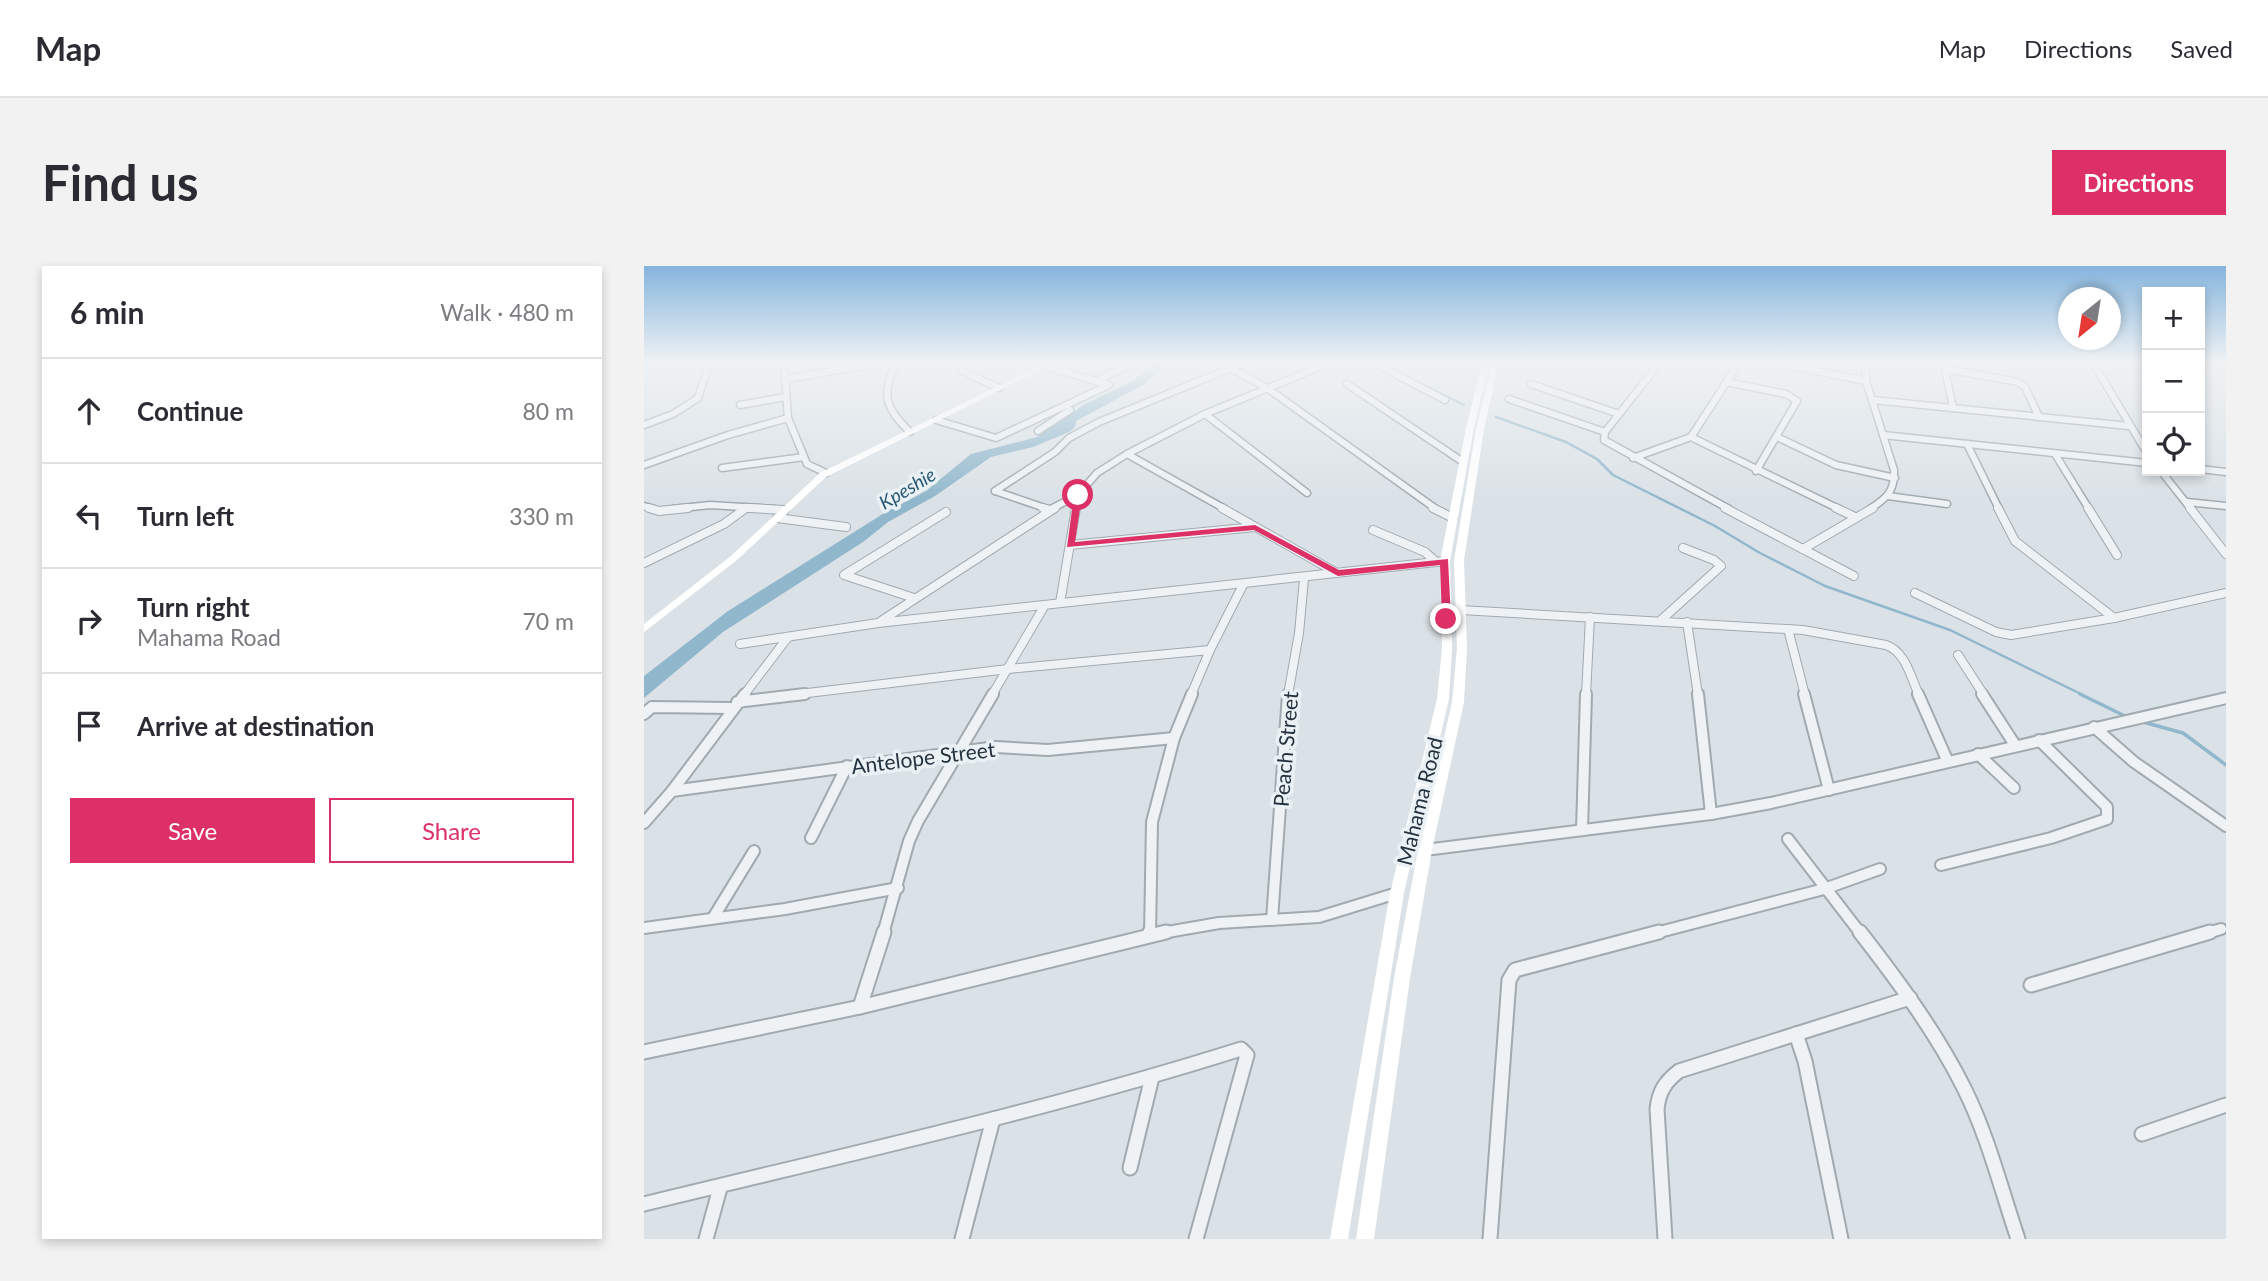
<!DOCTYPE html>
<html lang="en">
<head>
<meta charset="utf-8">
<style>
	body { margin:0; font-family:Lato,sans-serif; background:#f2f2f3; color:#2b2b33 }
	.controls { position:absolute; right:21px; top:21px; display:grid; overflow:hidden; border-radius:0px; box-shadow:0 4px 10px #0003 }
	.controls button { width:63px; height:63px; display:grid; place-items:center; padding:0; border:0; border-bottom:2px solid #e1e1e2; background:#fff; color:#2b2b33; font:35px sans-serif }
	.compass { position:absolute; left:1414px; top:21px; width:63px; height:63px; border-radius:50%; background:#fff; box-shadow:0 4px 10px #0003; rotate:210deg }
	.stop { position:absolute; width:21px; height:21px; margin:-16px; border:5px solid #dc3066; border-radius:50%; background:#fff }
	.stop.end { background:#dc3066; border-color:#fff; box-shadow:0 2px 7px #0008 }
	.list { margin:0; padding:0; list-style:none }
	h2 { display:flex; justify-content:space-between; align-items:center; height:91px; margin:0; padding:0 28px; font-size:30px }
	h2 small { font-size:23px; font-weight:400; color:#7c7c81 }
	.list li { display:grid; grid-template-columns:46px 1fr auto; gap:21px; align-items:center; box-sizing:border-box; height:105px; padding:0 28px; border-top:2px solid #e1e1e2 }
	.list b { display:block; font-size:26px; white-space:nowrap }
	.list p { margin:0; font-size:23px; white-space:nowrap; color:#7c7c81 }
	.list em { font-size:23px; font-style:normal; color:#7c7c81 }
	.actions { display:flex; gap:14px; padding:21px 28px }
	.actions a { flex:1; padding:16px 0; border:2px solid #dc3066; border-radius:0px; text-align:center; font-size:24px; color:#dc3066 }
	.actions .main { background:#dc3066; color:#fff }
	.icon { flex:none; width:38px; height:38px; fill:none; stroke:currentColor; stroke-width:2; stroke-linecap:round; stroke-linejoin:round }
	.map { position:relative; flex:none; width:1582px; height:973px; overflow:hidden; border-radius:0px }
	header { display:flex; align-items:center; gap:42px; box-sizing:border-box; height:98px; padding:0 35px; background:#fff; border-bottom:2px solid #e1e1e2 }
	header strong { font-size:33px }
	nav { display:flex; gap:38px; margin-inline-start:auto; font-size:24px }
	.intro { display:flex; align-items:center; justify-content:space-between; box-sizing:border-box; height:168px; padding:0 42px }
	h1 { margin:0; font-size:49px }
	.button { padding:18px 32px; border-radius:0px; background:#dc3066; color:#fff; font-size:24px; font-weight:700 }
	main { display:flex; gap:42px; padding:0 42px }
	aside { flex:1; background:#fff; border-radius:0px; box-shadow:0 4px 10px #0003 }
	.map>svg:first-child { display:block }
</style>
</head>
<body>
<header>
<strong>Map</strong>
<nav><a>Map</a><a>Directions</a><a>Saved</a></nav>
</header>
<div class="intro"><h1>Find us</h1><a class="button">Directions</a></div>
<main>
<aside>
<h2>6 min<small>Walk · 480 m</small></h2>
<ul class="list">
<li><svg class="icon" aria-label="ahead" viewBox="0 0 24 24"><path d="M12 20V5M6 11l6-6 6 6"/></svg><div><b>Continue</b></div><em>80 m</em></li>
<li><svg class="icon" aria-label="left" viewBox="0 0 24 24"><path d="M17 20v-9H6M10 6l-5 5 5 5"/></svg><div><b>Turn left</b></div><em>330 m</em></li>
<li><svg class="icon" aria-label="right" viewBox="0 0 24 24"><path d="M7 20v-9h11M14 6l5 5-5 5"/></svg><div><b>Turn right</b><p>Mahama Road</p></div><em>70 m</em></li>
<li><svg class="icon" aria-label="arrive" viewBox="0 0 24 24"><path d="M6 21V4h12l-3 4 3 4H6"/></svg><div><b>Arrive at destination</b></div></li>
</ul>
<div class="actions"><a class="main">Save</a><a>Share</a></div>
</aside>
<div class="map">
<svg width="1582" height="973" viewBox="0 0 1582 973">
	<rect width="100%" height="100%" fill="#dbe2e7"/>
	<!-- water -->
	<path fill="#91b7cc" d="M512 97H524L499 119 432 155 431 161 425 166 389 181 347 191 291 230 244 256 219 276 79 366 0 432V410L84 345 242 246 282 225 327 188 393 171 441 138 487 116Z"/>
	<g fill="none" stroke-linecap="round" stroke-linejoin="round">
		<!-- stream-far1 -->
		<g stroke="#91b7cc" stroke-width="2.5">
			<path d="M740 99 820 139"/>
			<path d="M852 151 922 176 953 193 969 209 1071 260 1116 287 1181 320 1306 364 1439 429"/>
		</g>
		<!-- stream -->
		<g stroke="#91b7cc" stroke-width="3.5">
			<path d="M1436 428 1485 452"/>
			<path d="M1499 456 1539 467 1582 499"/>
		</g>
		<!-- street-far3 casing -->
		<g stroke="#a0aab1" stroke-width="9">
			<g id="street-far3">
				<path d="M140 97 144 152 163 198 182 207"/>
				<path d="M252 97C237 129 241 142 266 166"/>
				<path d="M314 97 318 105 355 122"/>
				<path d="M730 97 801 134"/>
				<path d="M1095 97 1047 171 1195 243"/>
				<path d="M1132 97 1222 115"/>
				<path d="M1222 97V115L1250 204C1251 225 1243 232 1226 243"/>
				<path d="M1449 97 1503 187"/>
				<path d="M1300 98 1309 142"/>
				<path d="M1013 100 961 166 960 174 1085 243"/>
				<path d="M1302 103 1374 116 1381 121 1395 151"/>
				<path d="M143 113 234 97"/>
				<path d="M453 115 488 97"/>
				<path d="M1082 116 1142 128 1153 135 1112 205"/>
				<path d="M703 118 819 196"/>
				<path d="M887 118 975 148"/>
				<path d="M865 133 961 166"/>
				<path d="M1229 134 1485 160"/>
				<path d="M96 139 141 131"/>
				<path d="M561 148 663 227"/>
				<path d="M292 154 352 172 465 119 401 100"/>
				<path d="M0 159 29 148 54 132 65 97"/>
				<path d="M394 165 426 144"/>
				<path d="M1239 169 1503 197"/>
				<path d="M1133 171 1192 199 1251 212"/>
				<path d="M1323 178 1355 243"/>
				<path d="M483 188 581 243"/>
				<path d="M1411 188 1445 243"/>
				<path d="M989 192 1047 171"/>
				<path d="M0 199 84 169 144 152"/>
				<path d="M78 202 160 191"/>
				<path d="M1556 203 1582 206"/>
				<path d="M1517 205 1547 243"/>
				<path d="M351 225 411 186 425 172 455 156 587 102 623 122 792 243"/>
				<path d="M351 225 404 243"/>
				<path d="M1244 230 1303 238"/>
				<path d="M1543 236 1582 240"/>
				<path d="M0 240 10 243"/>
				<path d="M29 243 66 239 131 243"/>
				<path d="M100 243 103 241"/>
				<path d="M407 243 434 229 453 207 483 188 561 148 685 97"/>
				<path d="M432 243 434 229"/>
			</g>
		</g>
		<!-- street-far2 casing -->
		<g stroke="#a0aab1" stroke-width="10">
			<g id="street-far2">
				<path d="M5 242 15 245 44 242"/>
				<path d="M105 242 141 244"/>
				<path d="M399 242 406 244"/>
				<path d="M578 242 693 307"/>
				<path d="M789 242 809 252"/>
				<path d="M1081 242 1210 310"/>
				<path d="M1192 242 1211 251"/>
				<path d="M1354 242 1371 275 1470 352"/>
				<path d="M1444 242 1473 289"/>
				<path d="M1546 242 1582 288"/>
				<path d="M133 252 202 261"/>
				<path d="M729 264 781 286 792 296"/>
				<path d="M426 279 611 261"/>
				<path d="M1159 283 1229 242"/>
				<path d="M0 297 80 258 102 242"/>
				<path d="M1271 327 1352 366 1367 369 1470 352 1582 327"/>
				<path d="M270 332 200 309 302 246"/>
				<path d="M416 337 432 242"/>
				<path d="M817 344 1159 364 1242 379C1262 386 1267 412 1275 429"/>
				<path d="M237 355 411 242"/>
				<path d="M1016 355 1077 300 1070 294 1039 282"/>
				<path d="M1043 356 1054 429"/>
				<path d="M1144 363 1161 429"/>
				<path d="M96 378 234 357 801 295"/>
				<path d="M1314 389 1340 429"/>
				<path d="M100 429 144 371"/>
				<path d="M147 429 364 403 566 384"/>
				<path d="M348 429 401 339"/>
				<path d="M547 429 566 384 599 319"/>
				<path d="M644 429 655 367 660 313"/>
				<path d="M942 429 946 351"/>
			</g>
		</g>
		<!-- street-far1 casing -->
		<g stroke="#a0aab1" stroke-width="14">
			<g id="street-far1">
				<path d="M1054 428 1067 548"/>
				<path d="M1160 428 1185 524"/>
				<path d="M1274 428 1304 496"/>
				<path d="M1338 428 1371 479"/>
				<path d="M93 436 161 428"/>
				<path d="M0 448 8 441 88 442"/>
				<path d="M1450 461 1490 496 1582 560"/>
				<path d="M1334 488 1370 522"/>
				<path d="M28 525 352 481 404 484 530 472"/>
				<path d="M0 557 28 525 101 428"/>
				<path d="M938 564 942 428"/>
				<path d="M167 572 203 500"/>
				<path d="M1144 573 1217 668"/>
				<path d="M781 584 1067 548 1127 537 1582 432"/>
				<path d="M1297 599 1407 572 1463 553V541L1395 474"/>
				<path d="M69 652 110 585"/>
				<path d="M628 654 644 428"/>
				<path d="M0 662 141 643 254 622"/>
				<path d="M239 668 265 575 274 555 349 428"/>
				<path d="M506 668 508 556 530 472 548 428"/>
				<path d="M512 668 575 657 675 651 753 627"/>
				<path d="M1008 668 1180 623 1236 603"/>
				<path d="M1560 668 1577 663"/>
			</g>
		</g>
		<!-- street casing -->
		<g stroke="#a0aab1" stroke-width="17">
			<g id="street">
				<path d="M1216 666C1254 715 1292 766 1320 822 1344 870 1357 923 1374 973"/>
				<path d="M506 669V666"/>
				<path d="M1387 719 1566 666"/>
				<path d="M216 741 240 666"/>
				<path d="M1152 768 1161 795 1197 973"/>
				<path d="M0 786 216 741 522 666"/>
				<path d="M1498 868 1582 839"/>
				<path d="M486 902 508 811"/>
				<path d="M0 938C200 889 401 845 597 783L603 789 552 973"/>
				<path d="M62 973 76 922"/>
				<path d="M318 973 349 853"/>
				<path d="M846 973 865 714 871 704 1015 666"/>
				<path d="M1021 973 1013 843C1015 825 1021 816 1035 805L1266 732"/>
			</g>
		</g>
		<!-- street-far3 -->
		<use href="#street-far3" stroke="#eef2f5" stroke-width="6"/>
		<!-- street-far2 -->
		<use href="#street-far2" stroke="#eef2f5" stroke-width="8"/>
		<!-- street-far1 -->
		<use href="#street-far1" stroke="#eef2f5" stroke-width="10"/>
		<!-- street -->
		<use href="#street" stroke="#eef2f5" stroke-width="13"/>
		<!-- secondary -->
		<g fill="#fff" fill-rule="evenodd">
			<path d="M401 97H410L182 211 93 294 0 366V358L87 290 176 207Z"/>
			<path d="M838 97H845L830 162 806 295 808 382 805 433 760 627 704 973H686L746 627 793 433 798 382 796 295 822 162Z"/>
			<path d="M848 97H855L840 163 820 294 823 382 820 436 788 584 766 712 730 973H712L750 712 774 584 808 436 813 382 810 294 832 163Z"/>
			<path d="M997 97H1021L1013 102Z"/>
		</g>
	</g>
	<!-- sky -->
	<linearGradient id="sky" x2="0" y2="1"><stop stop-color="#85b5dd"/><stop offset="0.41" stop-color="#eff2f4"/><stop offset="1" stop-color="#eff2f4" stop-opacity="0"/></linearGradient>
	<rect width="1582" height="234" fill="url(#sky)"/>
	<!-- route -->
	<path fill="#dc3066" d="M434 226 438 229 431 276 611 259 695 304 804 293 807 353 802 356 798 353 796 299 694 310 610 264 423 281 430 229Z"/>
	<g text-anchor="middle" dominant-baseline="central" stroke-width="7" stroke-linejoin="round" paint-order="stroke">
		<!-- far-water labels -->
		<g font-size="19" font-style="italic" fill="#2a5977" stroke="#eaf1f5">
			<text transform="translate(263 222) rotate(-31)">Kpeshie</text>
		</g>
		<!-- street labels -->
		<g font-size="21" fill="#24323f" stroke="#eaf1f5">
			<text transform="translate(641 483) rotate(-85)">Peach Street</text>
			<text transform="translate(279 491) rotate(-7)">Antelope Street</text>
			<text transform="translate(775 535) rotate(-76)">Mahama Road</text>
		</g>
	</g>
</svg>
<div class="controls">
<button>+</button>
<button>−</button>
<button><svg class="icon" aria-label="locate" viewBox="0 0 24 24"><circle cx="12" cy="12" r="6"/><path d="M12 2v4M12 18v4M2 12h4M18 12h4"/></svg></button>
</div>
<svg class="compass" viewBox="-18 -18 36 36"><path d="M0-13l5 13h-10z" fill="#e53935"/><path d="M0 13l5-13h-10z" fill="#7c7c81"/></svg>
<div class="stop" style="left:434px;top:229px"></div>
<div class="stop end" style="left:802px;top:353px"></div>
</div>
</main>
</body>
</html>
